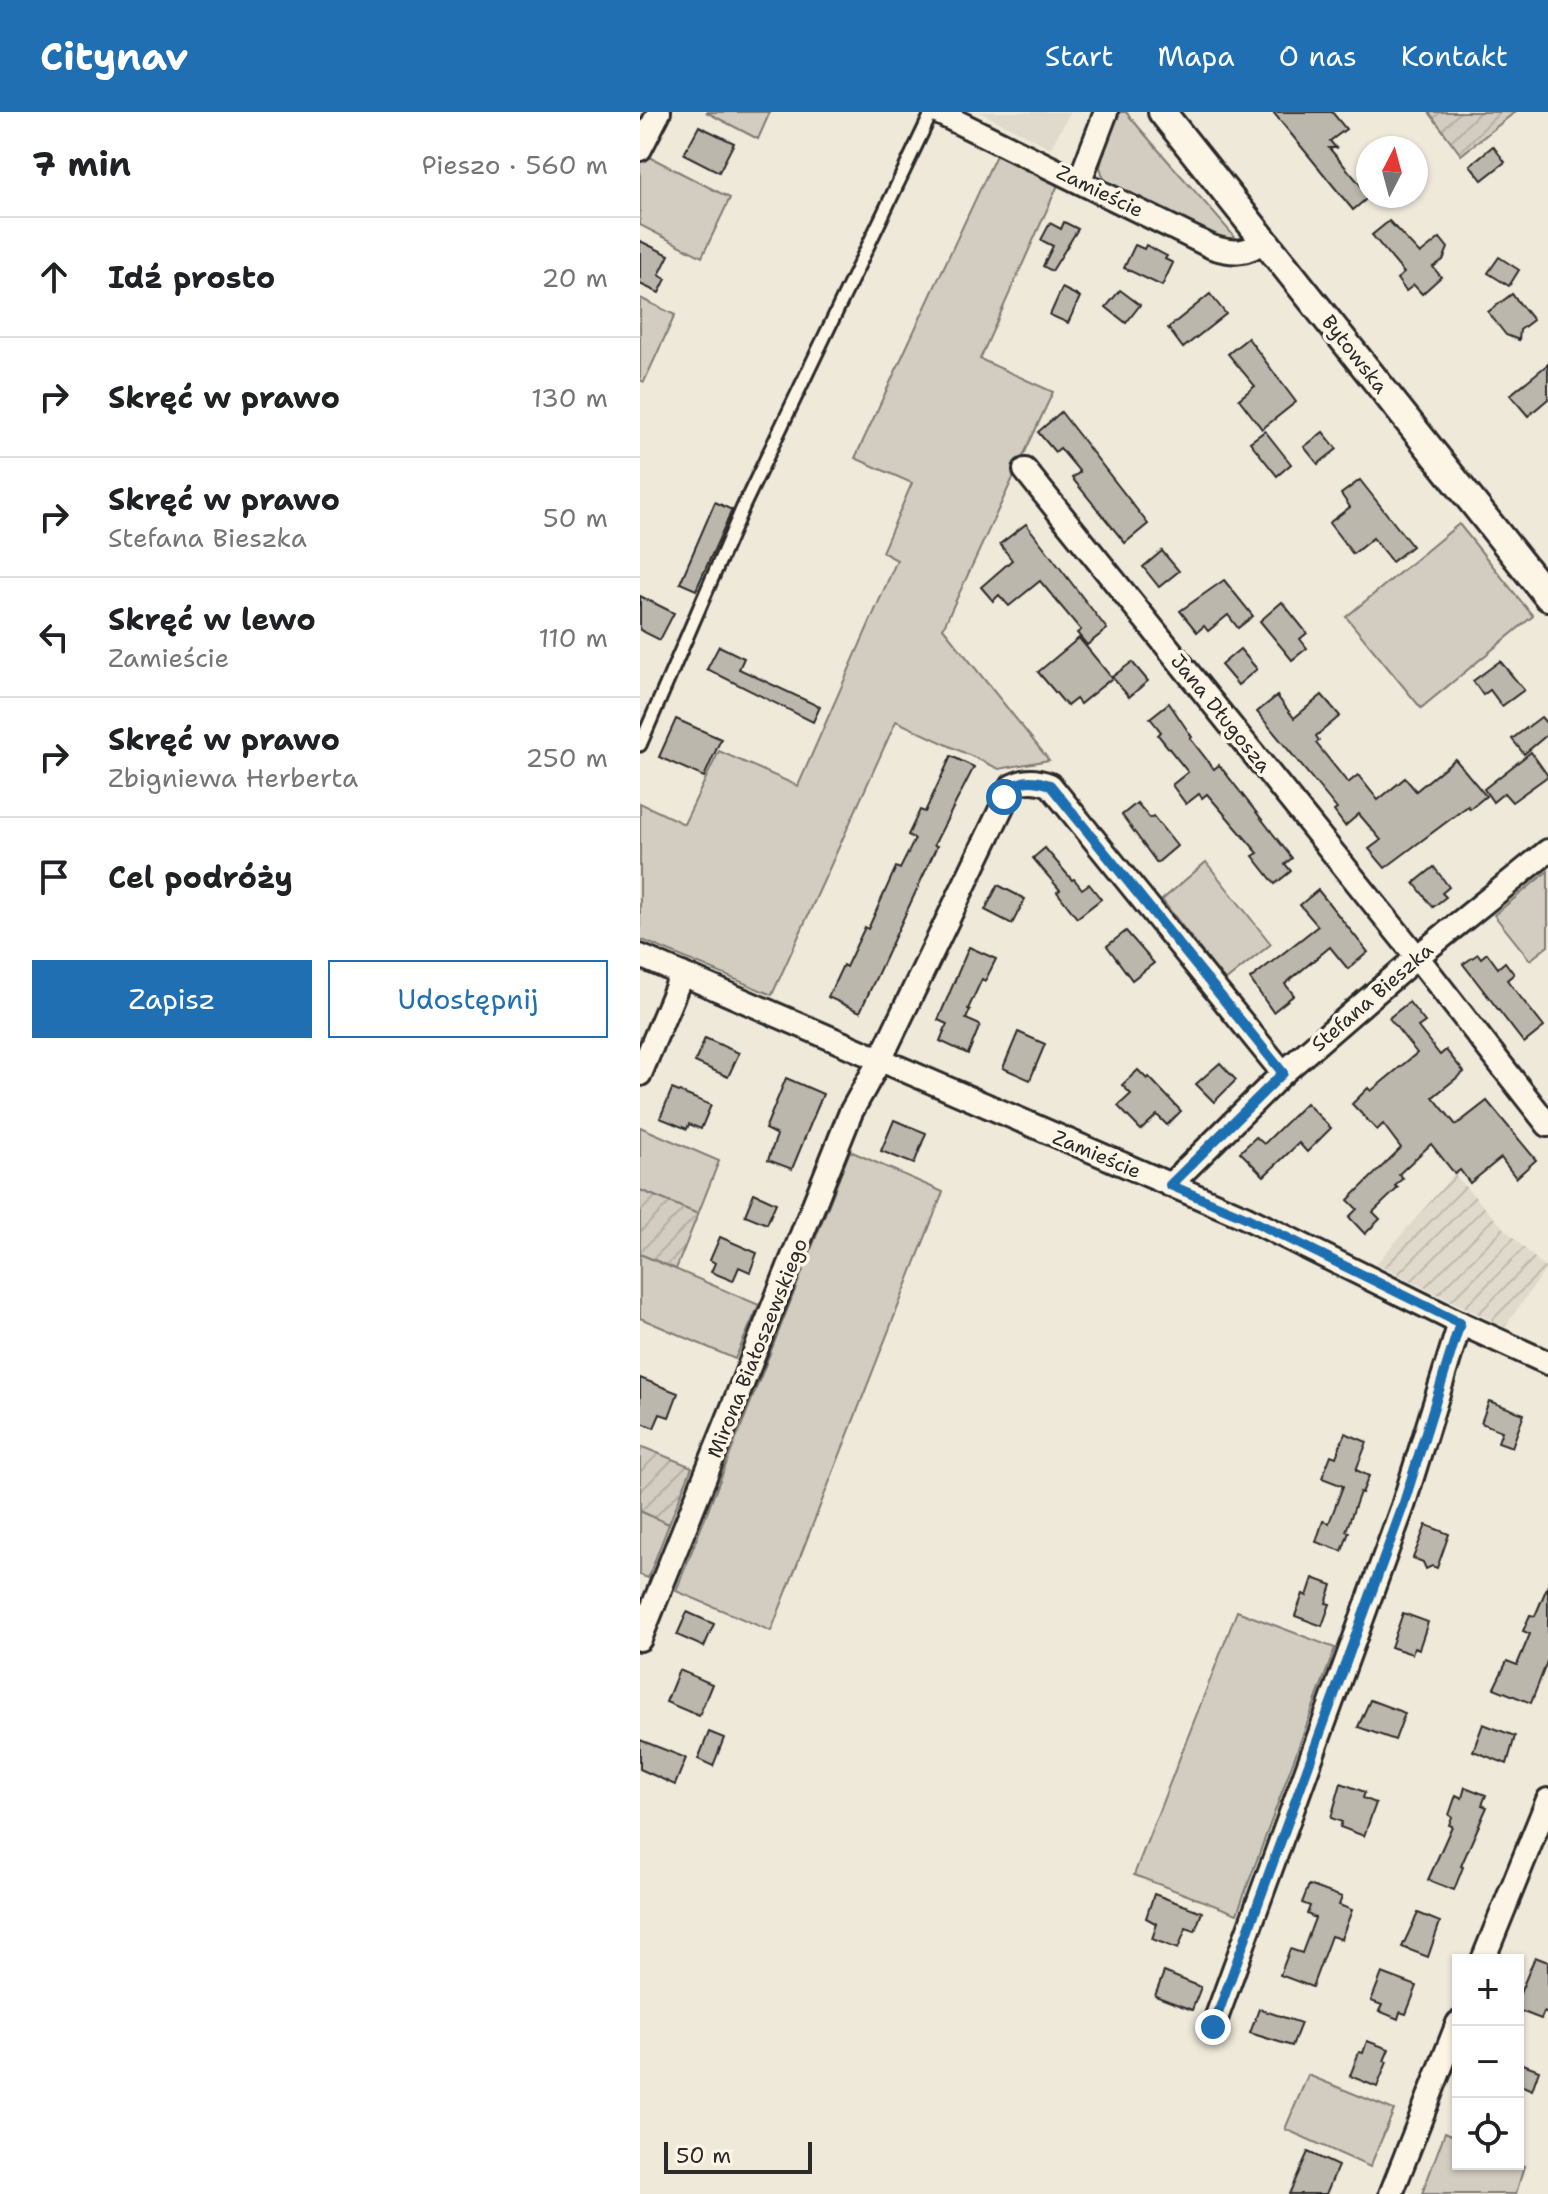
<!DOCTYPE html>
<html lang="pl">
<head>
<meta charset="utf-8">
<style>
	body { margin:0; font-family:"Shantell Sans",sans-serif; background:#f2f2f2; color:#202124 }
	.controls { position:absolute; right:24px; bottom:24px; display:grid; overflow:hidden; border-radius:0px; box-shadow:0 2px 6px #0004 }
	.controls button { width:72px; height:72px; display:grid; place-items:center; padding:0; border:0; border-bottom:2px solid #e0e0e0; background:#fff; color:#202124; font:40px sans-serif }
	.compass { position:absolute; left:716px; top:24px; width:72px; height:72px; border-radius:50%; background:#fff; box-shadow:0 2px 6px #0004; rotate:6deg }
	.scale { position:absolute; left:24px; bottom:20px; width:148px; box-sizing:border-box; padding-left:8px; border:4px solid #2b2b2b; border-top:0; font-size:22px; line-height:28px; white-space:nowrap; color:#2b2b2b; -webkit-text-stroke:6px #fcf5e5; paint-order:stroke }
	.stop { position:absolute; width:24px; height:24px; margin:-18px; border:6px solid #1f6fb2; border-radius:50%; background:#fff }
	.stop.end { background:#1f6fb2; border-color:#fff; box-shadow:0 2px 8px #0008 }
	.list { margin:0; padding:0; list-style:none }
	h2 { display:flex; justify-content:space-between; align-items:center; height:104px; margin:0; padding:0 32px; font-size:34px }
	h2 small { font-size:26px; font-weight:400; color:#757577 }
	.list li { display:grid; grid-template-columns:52px 1fr auto; gap:24px; align-items:center; box-sizing:border-box; height:120px; padding:0 32px; border-top:2px solid #e0e0e0 }
	.list b { display:block; font-size:30px; white-space:nowrap }
	.list p { margin:0; font-size:26px; white-space:nowrap; color:#757577 }
	.list em { font-size:26px; font-style:normal; color:#757577 }
	.actions { display:flex; gap:16px; padding:24px 32px }
	.actions a { flex:1; padding:18px 0; border:2px solid #1f6fb2; border-radius:0px; text-align:center; font-size:28px; color:#1f6fb2 }
	.actions .main { background:#1f6fb2; color:#fff }
	.icon { flex:none; width:44px; height:44px; fill:none; stroke:currentColor; stroke-width:2; stroke-linecap:round; stroke-linejoin:round }
	.map { position:relative; flex:none; width:908px; height:2082px; overflow:hidden }
	header { display:flex; align-items:center; gap:48px; box-sizing:border-box; height:112px; padding:0 40px; background:#1f6fb2; color:#fff }
	header strong { font-size:38px }
	nav { display:flex; gap:44px; margin-inline-start:auto; font-size:28px }
	main { display:flex }
	aside { flex:1; background:#fff }
	.map>svg:first-child { display:block }
</style>
</head>
<body>
<header>
<strong>Citynav</strong>
<nav><a>Start</a><a>Mapa</a><a>O nas</a><a>Kontakt</a></nav>
</header>
<main>
<aside>
<h2>7 min<small>Pieszo · 560 m</small></h2>
<ul class="list">
<li><svg class="icon" aria-label="ahead" viewBox="0 0 24 24"><path d="M12 20V5M6 11l6-6 6 6"/></svg><div><b>Idź prosto</b></div><em>20 m</em></li>
<li><svg class="icon" aria-label="right" viewBox="0 0 24 24"><path d="M7 20v-9h11M14 6l5 5-5 5"/></svg><div><b>Skręć w prawo</b></div><em>130 m</em></li>
<li><svg class="icon" aria-label="right" viewBox="0 0 24 24"><path d="M7 20v-9h11M14 6l5 5-5 5"/></svg><div><b>Skręć w prawo</b><p>Stefana Bieszka</p></div><em>50 m</em></li>
<li><svg class="icon" aria-label="left" viewBox="0 0 24 24"><path d="M17 20v-9H6M10 6l-5 5 5 5"/></svg><div><b>Skręć w lewo</b><p>Zamieście</p></div><em>110 m</em></li>
<li><svg class="icon" aria-label="right" viewBox="0 0 24 24"><path d="M7 20v-9h11M14 6l5 5-5 5"/></svg><div><b>Skręć w prawo</b><p>Zbigniewa Herberta</p></div><em>250 m</em></li>
<li><svg class="icon" aria-label="arrive" viewBox="0 0 24 24"><path d="M6 21V4h12l-3 4 3 4H6"/></svg><div><b>Cel podróży</b></div></li>
</ul>
<div class="actions"><a class="main">Zapisz</a><a>Udostępnij</a></div>
</aside>
<div class="map">
<svg width="908" height="2082" viewBox="0 0 908 2082">
	<defs>
		<pattern id="industrial-furrows" width="10" height="10" patternUnits="userSpaceOnUse" patternTransform="scale(2)"><rect width="10" height="10" fill="#e0dacc"/><path d="M-1 1l2-2M0 10L10 0M9 11l2-2" fill="none" stroke="#c0bbaf"/></pattern>
		<pattern id="garden-furrows" width="10" height="10" patternUnits="userSpaceOnUse" patternTransform="scale(2)"><rect width="10" height="10" fill="#d2cdc0"/><path d="M-1 1l2-2M0 10L10 0M9 11l2-2" fill="none" stroke="#b4b0a5"/></pattern>
	</defs>
	<rect width="100%" height="100%" fill="#efe9da"/>
	<filter id="ink" filterUnits="userSpaceOnUse"><feTurbulence type="fractalNoise" baseFrequency=".0125" numOctaves="2"/><feDisplacementMap in="SourceGraphic" scale="16" xChannelSelector="R" yChannelSelector="G"/><feConvolveMatrix kernelMatrix="1 2 1 2 8 2 1 2 1" color-interpolation-filters="sRGB"/></filter>
	<g filter="url(#ink)">
		<!-- built -->
		<path fill="#e0dacc" d="M339 0H430L411 36Z"/>
		<!-- industrial -->
		<path fill="url(#industrial-furrows)" d="M814 1062 856 1108 906 1157 865 1215 736 1152Z"/>
		<!-- grass -->
		<g fill="#d2cdc0" stroke="#7e7c76" stroke-width="2">
			<path d="M66 0H130L118 27Z"/>
			<path d="M475 0H486C522 44 561 85 598 129L588 131 474 76 463 65 460 55Z"/>
			<path d="M0 40 90 86 62 145 0 113Z"/>
			<path d="M356 43 418 73 340 247 413 280 303 516 409 648 359 657 256 609 132 883 0 827V691L44 712 79 639 158 674 257 448 242 440 272 371 215 346Z"/>
			<path d="M0 186 35 203 4 270 0 268Z"/>
			<path d="M819 412 893 504 781 596 706 505Z"/>
			<path d="M566 750 631 832 585 869 522 788Z"/>
			<path d="M908 759V834L890 848 854 803Z"/>
			<path d="M0 1015 79 1049 58 1102 0 1078Z"/>
			<path d="M210 1039 303 1080 131 1519 36 1479Z"/>
			<path d="M0 1142 119 1193 95 1247 0 1206Z"/>
			<path d="M0 1399 29 1412 8 1466 0 1463Z"/>
			<path d="M597 1499 695 1536 597 1802 494 1763Z"/>
			<path d="M668 1963 754 1998 730 2055 645 2017Z"/>
			<path d="M805 2020 818 2026V2052L878 2051 884 2054 876 2082H782Z"/>
		</g>
		<!-- garden -->
		<g fill="url(#garden-furrows)" stroke="#7e7c76" stroke-width="2">
			<path d="M789 0H875L821 43Z"/>
			<path d="M0 1078 58 1102 36 1157 0 1142Z"/>
			<path d="M0 1334 52 1355 29 1412 0 1399Z"/>
		</g>
		<!-- building -->
		<g fill="#bcb7ac" stroke="#2b2b2b" stroke-width="2">
			<path d="M633 0H692L706 17 690 29 696 36H689L730 84 713 98Z"/>
			<path d="M59 14 94 31 79 60 44 42Z"/>
			<path d="M853 34 865 50 842 68 830 53Z"/>
			<path d="M749 109 780 142 800 126 808 136 803 148 793 155 801 165 782 182 774 173 766 179 757 167 764 161 732 123Z"/>
			<path d="M424 110 438 117 412 159 403 154 413 134 401 128 410 111 421 117Z"/>
			<path d="M0 129 29 143 19 163 26 167 19 181 0 172Z"/>
			<path d="M495 133 504 137 506 133 527 144 525 147 533 151 522 174 484 156Z"/>
			<path d="M859 145 879 158 869 174 848 161Z"/>
			<path d="M422 176 440 185 428 211 410 203Z"/>
			<path d="M480 178 500 193 486 211 466 195Z"/>
			<path d="M570 182 586 202 543 236 528 216Z"/>
			<path d="M872 182 893 208 880 218 879 228 866 223 848 200Z"/>
			<path d="M608 226 656 290 622 317 599 287 615 274 588 242Z"/>
			<path d="M908 252V287L888 304 870 283Z"/>
			<path d="M421 300 508 412 485 431 432 366 440 360 420 336 415 340 398 320Z"/>
			<path d="M625 319 651 352 637 364 610 330Z"/>
			<path d="M683 320 697 337 678 352 664 335Z"/>
			<path d="M720 368 772 434 752 450 733 426 713 442 689 411 710 395 701 382Z"/>
			<path d="M75 390 92 398 56 478 40 471Z"/>
			<path d="M386 412 467 517 447 533 437 521 441 518 400 469 369 494 359 483 353 489 341 475 372 448 360 432Z"/>
			<path d="M522 439 539 459 519 475 503 455Z"/>
			<path d="M584 468 613 504 598 516 588 503 568 519 564 514 557 520 540 499Z"/>
			<path d="M0 484 34 501 20 528 0 518Z"/>
			<path d="M642 490 667 521 660 527 667 536 652 548 620 509Z"/>
			<path d="M439 526 472 566 440 592 436 587 427 594 398 560Z"/>
			<path d="M79 534 104 546 99 557 180 595 173 610 67 557Z"/>
			<path d="M600 537 617 557 598 573 581 553Z"/>
			<path d="M860 549 884 578 862 594 850 578 843 583 833 569Z"/>
			<path d="M492 550 508 569 489 585 472 565Z"/>
			<path d="M682 583 700 604 676 624 679 629 676 631 708 671 718 663 738 688 765 666 776 679 815 647 846 684 830 697 828 694 745 756 729 737 741 728 719 702 705 714 694 699 697 697 689 687 617 600 637 584 654 606Z"/>
			<path d="M529 591 552 625 550 626 574 657 579 653 652 746 645 752 651 759 635 772 613 744 618 741 567 682 562 686 559 682 546 692 532 673 548 660 518 623 521 620 510 606Z"/>
			<path d="M901 605 908 613V622L884 642 872 627Z"/>
			<path d="M36 607 81 627 64 665 19 645Z"/>
			<path d="M891 640 908 664 872 690 864 681 853 690 844 677Z"/>
			<path d="M311 644 334 655 294 733 297 734 220 900 188 885 203 853 206 855 225 815 228 817 256 755 260 757 275 727 268 723 280 698 285 700Z"/>
			<path d="M497 691 510 706 513 704 537 734 517 751 482 703Z"/>
			<path d="M405 736 432 768 434 767 442 777 449 772 461 787 437 806 417 780 420 778 393 746Z"/>
			<path d="M794 755 809 775 802 781 806 785 793 795 774 771Z"/>
			<path d="M358 773 385 787 372 812 345 798Z"/>
			<path d="M678 778 728 840 708 857 690 835 645 872 654 883 633 900 610 867 678 814 660 793Z"/>
			<path d="M486 819 514 851 492 868 467 834Z"/>
			<path d="M329 835 356 847 345 869 342 867 328 897 330 898 326 907 340 913 328 942 300 929 307 912 298 908Z"/>
			<path d="M847 841 858 856 865 850 874 862 867 868 904 915 884 931 823 852 838 842 841 846Z"/>
			<path d="M769 890 785 910 778 915 800 943 806 938 824 960 793 985 816 1013 847 989 896 1048 876 1066 861 1046 830 1071 820 1058 815 1062 791 1032 759 1062 763 1066 755 1074 758 1076 733 1100 740 1107 725 1122 709 1105 717 1097 708 1088 761 1036 743 1012 737 1018 712 992 728 976 731 979 777 941 749 906Z"/>
			<path d="M378 920 405 932 390 968 363 956Z"/>
			<path d="M65 926 99 941 88 965 55 950Z"/>
			<path d="M580 951 596 968 574 990 556 972Z"/>
			<path d="M498 958 507 967 509 965 541 999 527 1013 517 1003 501 1018 478 994 491 982 482 973Z"/>
			<path d="M146 966 183 982 152 1057 128 1048 137 1023 125 1017Z"/>
			<path d="M32 977 71 993 61 1017 49 1012 47 1017 20 1006Z"/>
			<path d="M666 991 691 1016 667 1040 659 1031 624 1064 600 1040 616 1025 624 1032Z"/>
			<path d="M254 1008 286 1021 274 1052 241 1039Z"/>
			<path d="M114 1081 136 1091 127 1112 105 1103Z"/>
			<path d="M80 1125 117 1141 110 1160 99 1155 93 1169 71 1160 75 1151 70 1148Z"/>
			<path d="M0 1266 38 1281 29 1305 20 1302 14 1316 0 1310Z"/>
			<path d="M849 1289 884 1302 872 1335 858 1330 862 1319 841 1311Z"/>
			<path d="M705 1321 727 1330 716 1358 729 1364 722 1381 720 1380 706 1419 709 1420 702 1439 676 1430 683 1409 689 1411 703 1374 682 1366 691 1343 696 1345Z"/>
			<path d="M786 1413 809 1422 797 1456 792 1454 786 1457 783 1450 773 1446Z"/>
			<path d="M673 1466 692 1473 686 1491 690 1492 682 1514 655 1504 663 1482 667 1484Z"/>
			<path d="M908 1473V1547L891 1591 854 1576 867 1549 877 1553 890 1522 883 1519 890 1503 895 1504Z"/>
			<path d="M47 1500 74 1512 64 1535 37 1523Z"/>
			<path d="M763 1501 788 1510 779 1537 774 1535 772 1542 751 1535Z"/>
			<path d="M39 1558 72 1572 59 1604 26 1590Z"/>
			<path d="M730 1588 765 1601 755 1628 718 1615Z"/>
			<path d="M843 1612 875 1624 867 1652 833 1639Z"/>
			<path d="M69 1620 84 1626 73 1654 58 1647Z"/>
			<path d="M0 1628 46 1646 35 1673 0 1657Z"/>
			<path d="M701 1671 725 1680 723 1686 736 1691 724 1724 700 1715 702 1710 691 1706Z"/>
			<path d="M825 1675 846 1683 842 1693 847 1695 821 1754 823 1755 814 1778 788 1768 812 1714 809 1713 812 1705 809 1703 816 1683 822 1686Z"/>
			<path d="M669 1773 702 1785 699 1793 712 1798 701 1827 691 1824 672 1875 640 1863 650 1837 662 1841 675 1806 667 1802 670 1794 662 1791Z"/>
			<path d="M514 1782 562 1800 555 1819 546 1816 538 1837 512 1827 517 1812 506 1806Z"/>
			<path d="M778 1801 800 1810 788 1845 762 1835Z"/>
			<path d="M895 1845 908 1850V1902L904 1900 901 1907 878 1898V1886Z"/>
			<path d="M524 1860 561 1875 552 1898 515 1884Z"/>
			<path d="M742 1861 777 1874 766 1902 760 1900 758 1907 739 1899 742 1893 731 1889Z"/>
			<path d="M619 1897 661 1911 652 1934 610 1921Z"/>
			<path d="M727 1929 749 1937 744 1949 747 1950 737 1975 710 1964 719 1940 723 1941Z"/>
			<path d="M878 1950 899 1958 892 1978 878 1972Z"/>
			<path d="M668 2040 698 2054 686 2082H649Z"/>
		</g>
		<g fill="none" stroke-linecap="round" stroke-linejoin="round">
			<!-- service casing -->
			<g stroke="#2b2b2b" stroke-width="17">
				<path id="service" d="M0 633 103 395 292 0"/>
			</g>
			<!-- minor casing -->
			<g stroke="#2b2b2b" stroke-width="28">
				<g id="minor">
					<path d="M297 0 572 135C593 142 608 142 624 128"/>
					<path d="M0 37 19 0"/>
					<path d="M440 68 466 0"/>
					<path d="M385 358 777 845 908 1013"/>
					<path d="M0 844 605 1105 820 1211 908 1251"/>
					<path d="M0 962 42 862"/>
					<path d="M530 1073 643 961 777 845 908 739"/>
					<path d="M0 1527 211 1000 240 948 372 674C386 667 396 668 410 673L643 961"/>
					<path d="M843 1848 908 1688"/>
					<path d="M573 1915 763 1394 820 1211"/>
					<path d="M751 2082 818 1911"/>
				</g>
			</g>
			<!-- tertiary casing -->
			<g stroke="#2b2b2b" stroke-width="32">
				<path id="tertiary" d="M522 0 908 485"/>
			</g>
			<!-- service -->
			<use href="#service" stroke="#fcf5e5" stroke-width="11"/>
			<!-- minor -->
			<use href="#minor" stroke="#fcf5e5" stroke-width="22"/>
			<!-- tertiary -->
			<use href="#tertiary" stroke="#fcf5e5" stroke-width="26"/>
		</g>
	</g>
	<g fill="none" stroke-linecap="round" stroke-linejoin="round" filter="url(#ink)">
		<!-- route -->
		<path stroke="#1f6fb2" stroke-width="10" d="M364 685C376 667 390 666 410 673L643 961 530 1073 605 1105 820 1211 763 1394 573 1915"/>
	</g>
	<g text-anchor="middle" dominant-baseline="central" stroke-width="7" stroke-linejoin="round" paint-order="stroke">
		<!-- street labels -->
		<g font-size="20" fill="#2b2b2b" stroke="#fcf5e5">
			<text transform="translate(460 79) rotate(26)">Zamieście</text>
			<text transform="translate(715 242) rotate(52)">Bytowska</text>
			<text transform="translate(581 601) rotate(51)">Jana Długosza</text>
			<text transform="translate(732 885) rotate(-41)">Stefana Bieszka</text>
			<text transform="translate(457 1042) rotate(23)">Zamieście</text>
			<text transform="translate(117 1236) rotate(-68)">Mirona Białoszewskiego</text>
		</g>
	</g>
</svg>
<div class="controls">
<button>+</button>
<button>−</button>
<button><svg class="icon" aria-label="locate" viewBox="0 0 24 24"><circle cx="12" cy="12" r="6"/><path d="M12 2v4M12 18v4M2 12h4M18 12h4"/></svg></button>
</div>
<svg class="compass" viewBox="-18 -18 36 36"><path d="M0-13l5 13h-10z" fill="#e53935"/><path d="M0 13l5-13h-10z" fill="#757577"/></svg>
<div class="scale">50 m</div>
<div class="stop" style="left:364px;top:685px"></div>
<div class="stop end" style="left:573px;top:1915px"></div>
</div>
</main>
</body>
</html>
